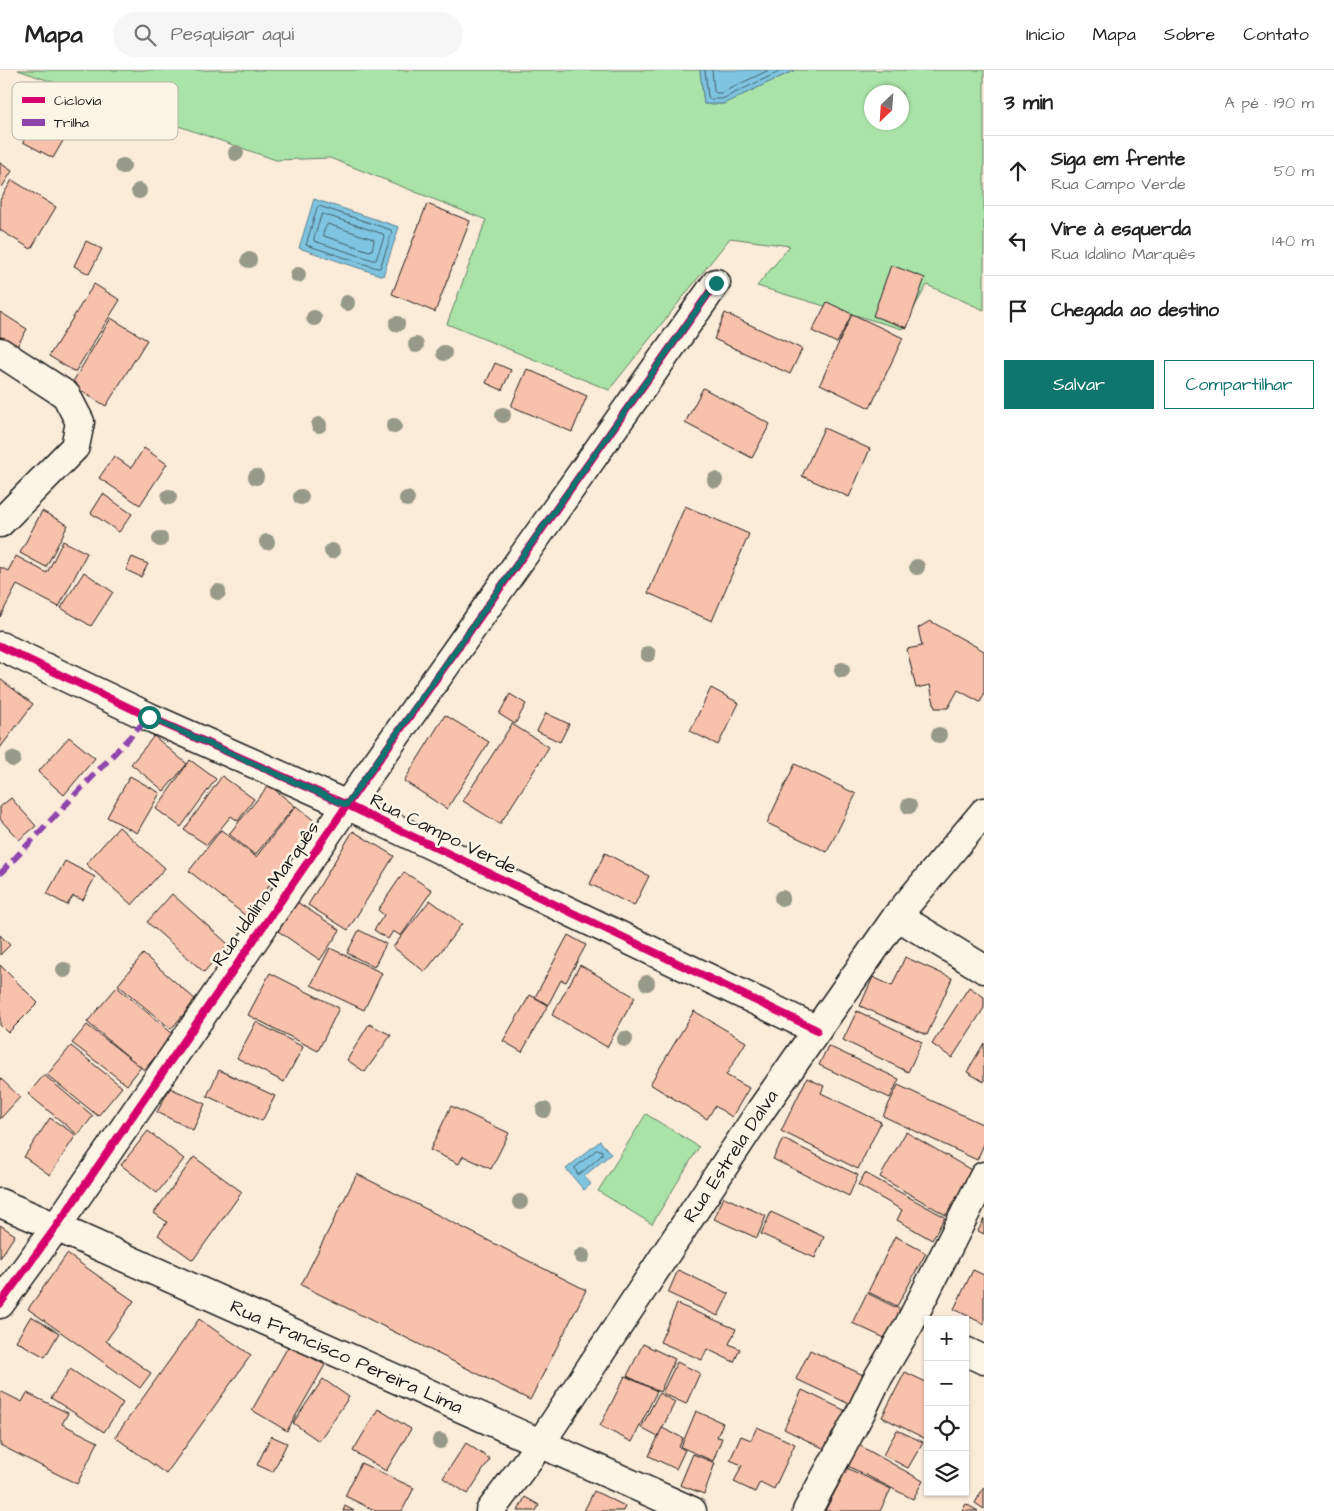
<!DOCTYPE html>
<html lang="pt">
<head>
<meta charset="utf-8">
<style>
	body { margin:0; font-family:"Architects Daughter",sans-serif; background:#f6f6f6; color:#222 }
	.controls { position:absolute; right:15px; bottom:15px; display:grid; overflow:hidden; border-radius:0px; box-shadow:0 1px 4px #0004 }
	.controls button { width:45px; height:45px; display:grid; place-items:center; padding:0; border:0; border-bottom:1px solid #e0e0e0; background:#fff; color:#222; font:25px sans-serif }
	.compass { position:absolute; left:864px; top:15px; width:45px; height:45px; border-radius:50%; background:#fff; box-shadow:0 1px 4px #0004; rotate:205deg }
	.stop { position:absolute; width:15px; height:15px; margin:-11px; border:4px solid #0f766e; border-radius:50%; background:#fff }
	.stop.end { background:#0f766e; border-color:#fff; box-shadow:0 1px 5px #0008 }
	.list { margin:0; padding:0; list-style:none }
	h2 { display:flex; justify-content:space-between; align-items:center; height:65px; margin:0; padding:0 20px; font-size:21px }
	h2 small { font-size:16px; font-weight:400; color:#767676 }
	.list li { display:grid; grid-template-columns:32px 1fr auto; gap:15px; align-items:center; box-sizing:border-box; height:70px; padding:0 20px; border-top:1px solid #e0e0e0 }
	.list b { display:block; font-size:19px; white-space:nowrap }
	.list p { margin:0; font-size:16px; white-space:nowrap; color:#767676 }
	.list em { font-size:16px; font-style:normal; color:#767676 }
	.actions { display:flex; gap:10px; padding:15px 20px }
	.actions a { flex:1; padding:11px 0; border:1px solid #0f766e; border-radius:0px; text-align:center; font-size:18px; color:#0f766e }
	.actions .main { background:#0f766e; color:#fff }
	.icon { flex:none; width:28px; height:28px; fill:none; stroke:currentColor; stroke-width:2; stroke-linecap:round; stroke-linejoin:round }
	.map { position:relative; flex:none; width:984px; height:1441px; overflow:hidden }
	header { display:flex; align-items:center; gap:30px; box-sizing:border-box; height:70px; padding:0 25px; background:#fff; border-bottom:1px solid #e0e0e0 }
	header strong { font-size:24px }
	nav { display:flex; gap:28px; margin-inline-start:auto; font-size:18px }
	.search { width:350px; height:45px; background:#f6f6f6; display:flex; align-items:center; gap:12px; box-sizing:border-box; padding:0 18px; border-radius:28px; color:#767676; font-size:19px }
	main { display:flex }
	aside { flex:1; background:#fff }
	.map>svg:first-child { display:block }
</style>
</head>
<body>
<header>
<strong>Mapa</strong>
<div class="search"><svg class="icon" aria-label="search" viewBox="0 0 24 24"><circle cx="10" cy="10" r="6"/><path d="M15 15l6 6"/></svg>Pesquisar aqui</div>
<nav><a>Início</a><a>Mapa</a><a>Sobre</a><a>Contato</a></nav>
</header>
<main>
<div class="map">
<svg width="984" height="1441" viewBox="0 0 984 1441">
	<rect width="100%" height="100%" fill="#fbebd9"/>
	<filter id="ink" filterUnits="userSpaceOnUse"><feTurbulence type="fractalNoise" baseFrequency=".02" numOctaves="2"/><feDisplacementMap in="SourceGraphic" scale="10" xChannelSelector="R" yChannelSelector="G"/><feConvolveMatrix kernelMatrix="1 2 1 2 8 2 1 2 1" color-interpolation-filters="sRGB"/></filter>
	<g filter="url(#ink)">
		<!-- green -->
		<g fill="#a9e3a8" stroke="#628062" fill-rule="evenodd">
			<path d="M18 0H700L704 34H723L795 0H984V240L927 215 902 259 757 216 790 176 730 168 609 320 447 254 486 150 330 88 276 90ZM872 22H902V52H872Z"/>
			<path d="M646 1044 699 1077 652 1154 598 1121Z"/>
		</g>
		<!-- water -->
		<g fill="#7fc4e0" stroke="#578192">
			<path d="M700 0H795L723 34H704Z"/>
			<path d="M314 129 399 157 383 206 299 178Z"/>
			<path d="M600 1071 611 1084 584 1106 591 1114 584 1120 566 1099Z"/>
		</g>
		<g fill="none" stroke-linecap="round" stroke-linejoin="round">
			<!-- shore -->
			<g stroke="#445f6a" stroke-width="1">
				<path d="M705 0 708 27 711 29H722L783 0"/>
				<path d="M712 0 714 21 716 23H721L769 0"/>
				<path d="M319 136 391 160 392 163 380 198H377L306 175 317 138Z"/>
				<path d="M323 144 383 164 384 167 376 190H373L314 171V168L321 146Z"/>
				<path d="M328 154 373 169 374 171 372 180 369 181 324 166 323 163Z"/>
				<path d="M598 1079 602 1081V1085L580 1104H577L575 1098Z"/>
			</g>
		</g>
		<!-- building -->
		<g fill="#f8c1ab" stroke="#1c1c1c">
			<path d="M43 37 75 50 53 88 23 72Z"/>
			<path d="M0 93 12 101 2 117 0 115Z"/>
			<path d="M12 110 56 137 31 179 0 160V130Z"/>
			<path d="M427 134 470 151 435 242 392 224Z"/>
			<path d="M86 171 102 179 89 204 74 196Z"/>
			<path d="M891 195 925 208 907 258 873 246Z"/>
			<path d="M94 214 120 230 75 302 49 286Z"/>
			<path d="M827 232 852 244 837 273 812 261Z"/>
			<path d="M0 242 27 259 13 283 0 275Z"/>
			<path d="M725 243 802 279 790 304 714 269Z"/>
			<path d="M852 244 903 268 870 338 820 314Z"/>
			<path d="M111 248 147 270 106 336 71 315Z"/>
			<path d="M495 293 511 300 502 320 486 313Z"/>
			<path d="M527 299 587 326 572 362 511 336Z"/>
			<path d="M703 318 770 354 752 388 685 353Z"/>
			<path d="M824 358 870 379 849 427 802 406Z"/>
			<path d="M144 378 167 394 140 435 99 408 114 386 131 398Z"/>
			<path d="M103 424 132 444 119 462 91 443Z"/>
			<path d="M685 436 749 464 712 551 648 523Z"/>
			<path d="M42 441 68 455 46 497 20 483Z"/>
			<path d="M63 471 87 483 59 537 17 515 0 547V497L8 501 16 486 47 503Z"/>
			<path d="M132 487 148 494 141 507 126 500Z"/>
			<path d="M84 502 113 522 91 556 61 538Z"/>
			<path d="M930 551 984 581V625L980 632 958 620 948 638H935L930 615 916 618 907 579 922 576 918 558Z"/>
			<path d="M0 609 33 634 0 678Z"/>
			<path d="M711 618 739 633 718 675 690 661Z"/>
			<path d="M510 624 526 634 515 654 499 644Z"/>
			<path d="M546 643 569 654 560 672 537 661Z"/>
			<path d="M445 645 489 672 447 739 404 711Z"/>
			<path d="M512 654 549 677 500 754 463 731Z"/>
			<path d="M154 666 187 694 164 721 131 694Z"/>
			<path d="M69 667 95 688 64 725 38 702Z"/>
			<path d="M190 690 216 709 181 757 156 739Z"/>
			<path d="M795 694 856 724 827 782 767 753Z"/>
			<path d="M130 706 160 723 137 763 107 747Z"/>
			<path d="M222 706 254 729 238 751 231 746 207 775 184 760Z"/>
			<path d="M269 715 295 736 255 785 229 764Z"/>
			<path d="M11 728 36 756 19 770 0 749V737Z"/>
			<path d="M296 736 317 753 246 846 189 801 221 760 256 787Z"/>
			<path d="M119 757 165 798 132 835 86 794Z"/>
			<path d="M353 761 394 786 348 860 308 835Z"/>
			<path d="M605 783 649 806 634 836 590 814Z"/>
			<path d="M65 791 95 807 83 830 73 826 67 835 47 824Z"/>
			<path d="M404 802 432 820 401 866 393 861 388 869 374 860 384 845 378 840Z"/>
			<path d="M172 824 228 874 204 902 147 852Z"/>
			<path d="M430 830 462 854 425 902 393 877Z"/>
			<path d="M297 832 340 860 320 890 278 861Z"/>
			<path d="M359 860 386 874 374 897 347 883Z"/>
			<path d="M0 865 10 875 0 885Z"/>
			<path d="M568 865 586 875 566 912 561 910 548 935 535 927Z"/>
			<path d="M330 878 382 903 364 940 311 915Z"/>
			<path d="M143 884 196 930 171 959 118 915Z"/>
			<path d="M905 887 952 908 927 965 860 936 873 907 892 916Z"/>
			<path d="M0 895 38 933 8 963 0 955Z"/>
			<path d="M580 895 635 927 607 977 552 945Z"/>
			<path d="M270 903 339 938 318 981 248 945Z"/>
			<path d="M117 917 174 965 144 1000 87 952Z"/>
			<path d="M969 917 984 927V938L952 988 932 974Z"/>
			<path d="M530 925 548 935 522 982 503 971Z"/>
			<path d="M694 941 746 972 726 1005 749 1018 732 1047 715 1036 707 1049 650 1014Z"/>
			<path d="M857 941 922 972 908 1002 843 970Z"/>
			<path d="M256 952 303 977 284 1012 237 988Z"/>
			<path d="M369 954 391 965 365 1002 347 990Z"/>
			<path d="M87 955 141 997 127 1015 72 973Z"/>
			<path d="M984 973V1012L967 1002Z"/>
			<path d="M71 976 122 1017 98 1046 47 1005Z"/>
			<path d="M828 976 899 1009 890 1028 819 995Z"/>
			<path d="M219 1000 275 1026 262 1051 207 1026Z"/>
			<path d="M44 1005 93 1046 78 1065 28 1024Z"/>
			<path d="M0 1008 20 1027 0 1049Z"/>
			<path d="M807 1008 824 1016 821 1023 881 1052 858 1099 781 1061Z"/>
			<path d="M898 1015 984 1055V1074L977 1090 883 1046Z"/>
			<path d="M170 1018 205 1034 193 1060 157 1042Z"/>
			<path d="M451 1036 509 1063 491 1099 463 1086 459 1094 430 1080Z"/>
			<path d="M50 1048 76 1065 50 1105 24 1087Z"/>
			<path d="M148 1061 184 1089 157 1123 121 1095Z"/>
			<path d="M906 1062 973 1101 946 1145 880 1107Z"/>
			<path d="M783 1069 858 1105 849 1126 773 1089Z"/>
			<path d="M194 1087 242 1122 193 1190 158 1165 167 1152 154 1143Z"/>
			<path d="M865 1103 945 1147 932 1170 897 1150 902 1140 858 1115Z"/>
			<path d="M357 1104 586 1220 530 1330 301 1215Z"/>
			<path d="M724 1127 766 1146 757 1168 714 1149Z"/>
			<path d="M771 1142 824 1167 815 1188 761 1164Z"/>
			<path d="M984 1149V1164L978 1161Z"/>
			<path d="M0 1155 15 1165 0 1188Z"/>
			<path d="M895 1166 926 1183 897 1236 868 1222Z"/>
			<path d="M67 1184 134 1231 106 1271 151 1303 140 1318 28 1239Z"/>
			<path d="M678 1200 729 1224 718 1246 668 1223Z"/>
			<path d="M973 1200 984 1205V1254L954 1239Z"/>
			<path d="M867 1223 903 1241 889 1270 852 1253Z"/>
			<path d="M677 1234 736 1259 729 1274 740 1279 734 1292 707 1279 702 1290 660 1272Z"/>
			<path d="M31 1246 59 1263 45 1287 16 1271Z"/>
			<path d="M199 1249 251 1285 166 1404 115 1367Z"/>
			<path d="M643 1274 675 1289 660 1322 627 1306Z"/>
			<path d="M289 1275 325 1295 287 1361 252 1340Z"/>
			<path d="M810 1280 876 1311 862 1340 796 1309Z"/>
			<path d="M677 1292 700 1303 686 1334 662 1323Z"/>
			<path d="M70 1299 123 1333 104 1362 51 1328Z"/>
			<path d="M905 1302 928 1313V1370L882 1347Z"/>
			<path d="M625 1306 657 1321 632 1372 600 1356Z"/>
			<path d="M323 1309 349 1327 319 1371 293 1353Z"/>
			<path d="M802 1320 846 1341 827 1380 784 1359Z"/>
			<path d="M0 1321 22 1332 27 1323 68 1343 62 1354 98 1372 77 1414 0 1375Z"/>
			<path d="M659 1323 675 1332 658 1367 641 1358Z"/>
			<path d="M378 1339 411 1359 386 1401 353 1381Z"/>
			<path d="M696 1341 723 1353 717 1367 722 1368 713 1391 681 1377Z"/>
			<path d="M757 1357 795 1374 774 1419 760 1412 755 1422 734 1412 742 1395 730 1390 741 1366 751 1370Z"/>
			<path d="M662 1358 683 1368 679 1377 685 1380 676 1399 649 1386Z"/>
			<path d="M897 1360 923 1372 908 1398 883 1385Z"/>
			<path d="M271 1366 287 1373 273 1402 257 1395Z"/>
			<path d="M466 1373 490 1389 468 1424 443 1408Z"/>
			<path d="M855 1373 923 1411 913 1429 844 1394Z"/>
			<path d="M693 1384 715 1393 704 1424 680 1415Z"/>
			<path d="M361 1393 414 1418 402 1441H376L345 1426Z"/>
			<path d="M847 1398 891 1419 880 1441H825Z"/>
			<path d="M984 1417V1439L975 1433Z"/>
			<path d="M594 1421 625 1436 623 1441H584Z"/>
			<path d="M525 1427 539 1435 536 1441H518Z"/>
			<path d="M966 1434 978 1441H962Z"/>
			<path d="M345 1436 354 1441H343Z"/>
		</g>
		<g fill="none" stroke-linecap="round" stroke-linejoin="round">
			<!-- minor casing -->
			<g stroke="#1c1c1c" stroke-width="31">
				<g id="minor">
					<path d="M0 282 66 325 80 352 75 377 0 453"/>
					<path d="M0 576 149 647 347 735 817 960"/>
					<path d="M897 846 984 899"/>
					<path id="s1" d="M0 1133 56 1157 692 1441"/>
					<path d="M0 1234 56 1157 347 735 716 213"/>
					<path d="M965 1281 984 1290"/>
					<path id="s2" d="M490 1441 540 1374 761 1040 817 960 897 846 984 742"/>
					<path d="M807 1441 862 1340 876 1311 909 1255 984 1106"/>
				</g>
			</g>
			<!-- minor -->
			<use href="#minor" stroke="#fcf5e5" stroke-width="28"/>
			<!-- quiet -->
			<path stroke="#8e44ad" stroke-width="6" stroke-dasharray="12 6" stroke-linecap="butt" d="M0 804 149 647"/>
			<!-- cycleway casing -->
			<g stroke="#fcf5e5" stroke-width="11">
				<g id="cycleway">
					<path d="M0 576 149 647 347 735 817 960"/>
					<path d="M0 1234 56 1157 347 735 716 213"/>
				</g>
			</g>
			<!-- cycleway -->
			<use href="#cycleway" stroke="#d6006c" stroke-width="8"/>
		</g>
		<!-- trees -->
		<g fill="#979a88">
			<circle cx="236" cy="83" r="8"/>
			<circle cx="123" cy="96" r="8"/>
			<circle cx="139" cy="121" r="8"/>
			<circle cx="249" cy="190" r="8"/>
			<circle cx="298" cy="205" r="8"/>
			<circle cx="347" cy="233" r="8"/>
			<circle cx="314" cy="248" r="8"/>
			<circle cx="397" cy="254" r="8"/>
			<circle cx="416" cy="275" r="8"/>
			<circle cx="444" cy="283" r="8"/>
			<circle cx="503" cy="345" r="8"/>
			<circle cx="319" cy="355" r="8"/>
			<circle cx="394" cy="356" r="8"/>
			<circle cx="256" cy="407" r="8"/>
			<circle cx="715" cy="410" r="8"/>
			<circle cx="169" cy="427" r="8"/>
			<circle cx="301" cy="427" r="8"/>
			<circle cx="407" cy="429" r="8"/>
			<circle cx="160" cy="469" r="8"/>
			<circle cx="267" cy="472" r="8"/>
			<circle cx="332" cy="481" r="8"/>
			<circle cx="917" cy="497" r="8"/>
			<circle cx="218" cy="522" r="8"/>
			<circle cx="648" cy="584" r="8"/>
			<circle cx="842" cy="600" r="8"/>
			<circle cx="939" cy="665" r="8"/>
			<circle cx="13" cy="689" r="8"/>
			<circle cx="909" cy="736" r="8"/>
			<circle cx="782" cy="828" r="8"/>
			<circle cx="64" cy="900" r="8"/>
			<circle cx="647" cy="913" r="8"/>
			<circle cx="625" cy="969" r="8"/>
			<circle cx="544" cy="1040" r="8"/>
			<circle cx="520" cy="1132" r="8"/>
			<circle cx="582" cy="1186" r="8"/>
			<circle cx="440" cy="1371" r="8"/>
		</g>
	</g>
	<g fill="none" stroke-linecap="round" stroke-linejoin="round" filter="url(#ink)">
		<!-- route -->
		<path stroke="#0f766e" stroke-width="6" d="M149 647 346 735 716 213"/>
	</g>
	<g text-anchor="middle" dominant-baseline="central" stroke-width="5" stroke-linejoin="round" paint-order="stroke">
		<!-- street labels -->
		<g font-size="19" fill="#1c1c1c" stroke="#fcf5e5">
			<text transform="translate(443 764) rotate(26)">Rua Campo Verde</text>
			<text transform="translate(266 824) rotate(-55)">Rua Idalino Marquês</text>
			<text stroke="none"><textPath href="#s2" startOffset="429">Rua Estrela Dalva</textPath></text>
			<text stroke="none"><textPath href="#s1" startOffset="379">Rua Francisco Pereira Lima</textPath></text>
		</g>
	</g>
	<!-- legend -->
	<rect x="12" y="12" width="166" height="58" rx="8" fill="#fcf5e5" stroke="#b9b4a9" stroke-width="1"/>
	<rect x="22" y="27" width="23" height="6" fill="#d6006c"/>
	<rect x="22" y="49" width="23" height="7" fill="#8e44ad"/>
	<g font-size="14" fill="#1c1c1c">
		<text x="54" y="35">Ciclovia</text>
		<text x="54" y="57">Trilha</text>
	</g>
</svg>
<div class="controls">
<button>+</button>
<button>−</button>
<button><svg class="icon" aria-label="locate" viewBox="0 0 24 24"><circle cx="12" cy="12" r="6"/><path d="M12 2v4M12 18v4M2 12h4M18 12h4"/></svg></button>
<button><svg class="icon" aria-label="layers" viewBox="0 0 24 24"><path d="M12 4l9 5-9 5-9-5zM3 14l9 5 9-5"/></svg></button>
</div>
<svg class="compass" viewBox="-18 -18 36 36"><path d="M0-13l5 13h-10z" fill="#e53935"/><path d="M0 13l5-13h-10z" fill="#767676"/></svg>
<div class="stop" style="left:149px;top:647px"></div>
<div class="stop end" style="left:716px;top:213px"></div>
</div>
<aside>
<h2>3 min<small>A pé · 190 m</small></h2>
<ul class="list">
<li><svg class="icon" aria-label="ahead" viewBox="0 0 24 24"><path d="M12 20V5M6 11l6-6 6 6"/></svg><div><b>Siga em frente</b><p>Rua Campo Verde</p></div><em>50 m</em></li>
<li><svg class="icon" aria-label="left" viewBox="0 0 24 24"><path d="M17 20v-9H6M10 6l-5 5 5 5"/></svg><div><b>Vire à esquerda</b><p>Rua Idalino Marquês</p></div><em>140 m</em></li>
<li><svg class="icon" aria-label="arrive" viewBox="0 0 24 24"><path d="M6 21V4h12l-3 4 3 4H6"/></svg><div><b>Chegada ao destino</b></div></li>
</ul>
<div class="actions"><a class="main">Salvar</a><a>Compartilhar</a></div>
</aside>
</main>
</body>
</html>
